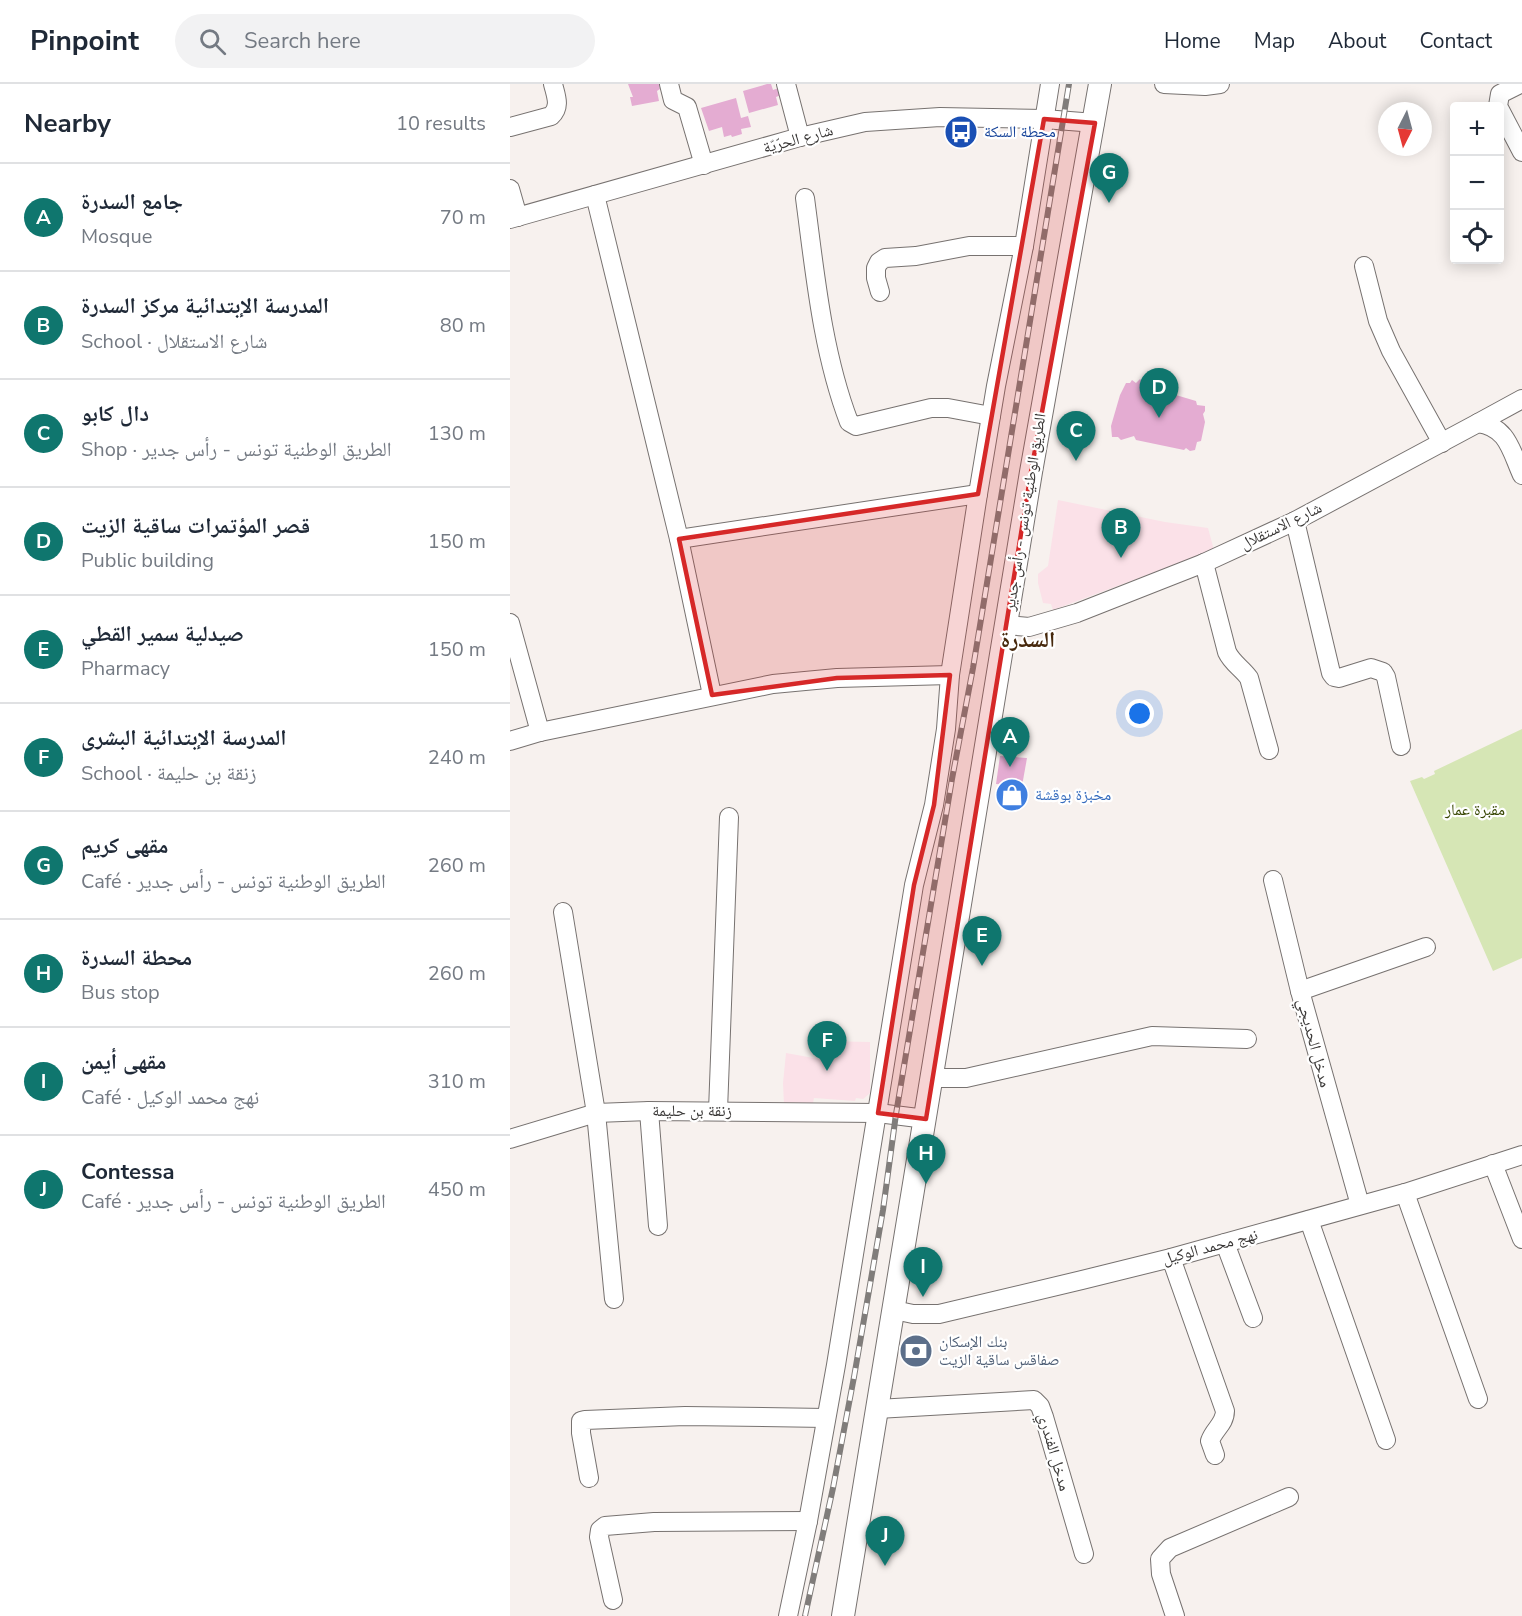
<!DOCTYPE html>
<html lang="en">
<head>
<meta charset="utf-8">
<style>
	body { margin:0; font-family:"Nunito Sans","Noto Naskh Arabic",sans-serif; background:#f2f2f3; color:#1f2937 }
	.controls { position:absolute; right:18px; top:18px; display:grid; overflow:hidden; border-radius:6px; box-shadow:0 3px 15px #0003 }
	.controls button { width:54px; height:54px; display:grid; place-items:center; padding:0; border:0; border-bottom:2px solid #e0e1e3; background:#fff; color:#1f2937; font:30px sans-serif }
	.compass { position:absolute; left:868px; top:18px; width:54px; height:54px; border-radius:50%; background:#fff; box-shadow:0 3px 15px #0003; rotate:186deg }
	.you { position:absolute; left:630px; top:630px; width:21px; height:21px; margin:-15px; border:4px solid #fff; border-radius:50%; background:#1a73e8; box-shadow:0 0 0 9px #1a73e833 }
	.badge { display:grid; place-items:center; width:39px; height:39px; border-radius:50%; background:#0f766e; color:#fff; font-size:20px; font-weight:700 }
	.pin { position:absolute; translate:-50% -50px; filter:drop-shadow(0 2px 3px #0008) }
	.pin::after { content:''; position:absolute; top:32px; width:21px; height:18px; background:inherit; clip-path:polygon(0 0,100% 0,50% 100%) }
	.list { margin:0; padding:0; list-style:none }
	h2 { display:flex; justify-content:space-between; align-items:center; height:78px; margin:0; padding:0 24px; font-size:26px }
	h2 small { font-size:20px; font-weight:400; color:#747a83 }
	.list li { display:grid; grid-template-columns:39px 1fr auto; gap:18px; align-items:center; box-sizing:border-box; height:108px; padding:0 24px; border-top:2px solid #e0e1e3 }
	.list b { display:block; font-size:22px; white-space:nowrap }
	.list p { margin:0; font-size:20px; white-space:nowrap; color:#747a83 }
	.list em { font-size:20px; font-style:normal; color:#747a83 }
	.icon { flex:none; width:33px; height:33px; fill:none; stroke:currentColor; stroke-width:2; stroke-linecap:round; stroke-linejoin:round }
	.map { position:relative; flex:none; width:1012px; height:1532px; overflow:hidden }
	header { display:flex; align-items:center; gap:36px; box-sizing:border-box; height:84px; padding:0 30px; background:#fff; border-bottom:2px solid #e0e1e3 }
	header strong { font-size:28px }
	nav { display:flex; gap:33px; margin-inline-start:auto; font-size:21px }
	.search { width:420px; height:54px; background:#f2f2f3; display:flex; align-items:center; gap:15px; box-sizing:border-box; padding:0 21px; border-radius:33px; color:#747a83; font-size:22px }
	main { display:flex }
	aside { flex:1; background:#fff }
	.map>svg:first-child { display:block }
</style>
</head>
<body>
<header>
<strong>Pinpoint</strong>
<div class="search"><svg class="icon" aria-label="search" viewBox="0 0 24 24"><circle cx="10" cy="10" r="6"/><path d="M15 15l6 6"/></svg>Search here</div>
<nav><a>Home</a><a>Map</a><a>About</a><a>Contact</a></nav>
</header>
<main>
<aside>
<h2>Nearby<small>10 results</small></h2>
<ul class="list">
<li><span class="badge">A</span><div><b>جامع السدرة</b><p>Mosque</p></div><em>70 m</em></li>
<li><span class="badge">B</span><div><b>المدرسة الإبتدائية مركز السدرة</b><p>School · شارع الاستقلال</p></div><em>80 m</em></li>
<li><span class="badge">C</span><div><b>دال كابو</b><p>Shop · الطريق الوطنية تونس - رأس جدير</p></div><em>130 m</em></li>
<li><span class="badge">D</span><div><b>قصر المؤتمرات ساقية الزيت</b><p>Public building</p></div><em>150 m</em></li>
<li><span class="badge">E</span><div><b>صيدلية سمير القطي</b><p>Pharmacy</p></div><em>150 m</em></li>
<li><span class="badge">F</span><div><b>المدرسة الإبتدائية البشرى</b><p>School · زنقة بن حليمة</p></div><em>240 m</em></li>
<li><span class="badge">G</span><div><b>مقهى كريم</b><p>Café · الطريق الوطنية تونس - رأس جدير</p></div><em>260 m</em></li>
<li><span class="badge">H</span><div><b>محطة السدرة</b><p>Bus stop</p></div><em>260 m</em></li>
<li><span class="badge">I</span><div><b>مقهى أيمن</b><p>Café · نهج محمد الوكيل</p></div><em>310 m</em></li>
<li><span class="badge">J</span><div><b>Contessa</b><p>Café · الطريق الوطنية تونس - رأس جدير</p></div><em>450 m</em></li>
</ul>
</aside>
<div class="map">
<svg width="1012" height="1532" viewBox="0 0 1012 1532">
	<rect width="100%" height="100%" fill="#f7f1ee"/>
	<!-- education -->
	<g fill="#fbe1e8">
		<path d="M548 416 655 438 698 444 704 466 543 526 541 520 533 519 528 499V490L538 482Z"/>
		<path d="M311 957 360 958V1009L353 1015 346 1014 345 1017 304 1014 303 1019 274 1021 273 999 276 969 309 975Z"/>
	</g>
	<!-- green -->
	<path fill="#d6e6b5" d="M1012 645V874L983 887 900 697 912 693 914 695 925 690 924 687Z"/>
	<!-- building -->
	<g fill="#e4acd2">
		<path d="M118 0H149L150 5 147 7 149 17 122 22 120 13H123Z"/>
		<path d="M257 0H261L263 6 269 4 271 11 266 13 268 21 239 29 233 7Z"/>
		<path d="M226 14 231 34 238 32 241 43 231 45 232 50 222 53 221 51 214 53 212 43 199 47 191 24Z"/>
		<path d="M630 295 639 303 686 317 687 321 695 322V327L693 330 695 338 691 357 687 358 685 366 680 367 676 364 674 366 626 356 624 352 611 356 608 353H602L601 342 610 311 616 299H620L622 296 626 299Z"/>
		<path d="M490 672 517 674 512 702 486 700Z"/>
	</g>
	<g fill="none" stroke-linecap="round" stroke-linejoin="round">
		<!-- minor casing -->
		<g stroke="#777270" stroke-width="20">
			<g id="minor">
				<path d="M159 0 163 16 177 23 194 81"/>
				<path d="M276 0 290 53"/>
				<path d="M654 0 695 2 710 0"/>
				<path d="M988 22 990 10 1010 0"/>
				<path d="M990 26 1012 68"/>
				<path d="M0 43 41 32C51 23 46 12 43 0"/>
				<path d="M0 105 8 133"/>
				<path d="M85 111 169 455 202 611"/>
				<path d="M295 114C305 189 312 267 339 338L346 342 421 324H438L481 332"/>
				<path d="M0 135 290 53 355 38 430 33 534 35 585 39"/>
				<path d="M854 182 868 237 881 267 932 359"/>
				<path d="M370 208 366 194V184L369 178 375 174 406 172 459 162H514"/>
				<path d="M968 339 1012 315"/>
				<path d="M785 437 821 589 824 593 829 594 861 584 873 588 876 593 891 662"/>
				<path d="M169 455 468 410"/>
				<path d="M694 479 717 568C722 579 732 584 739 594L759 666"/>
				<path d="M0 539 30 648"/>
				<path d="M496 541 519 543 567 529 694 479 785 437 968 339C998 343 1001 367 1012 391"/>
				<path d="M0 657 30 648 263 600 327 594 440 591"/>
				<path d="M763 796 790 907 850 1121"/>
				<path d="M53 828 86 1029 104 1215"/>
				<path d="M790 907 916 863"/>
				<path d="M422 994H456L642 952 737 955"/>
				<path d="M139 1027 148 1142"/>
				<path d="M208 1027 219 733"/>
				<path d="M0 1055 86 1029 139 1027 368 1029 416 1035"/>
				<path d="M983 1080 1012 1155"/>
				<path d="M895 1109 968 1315"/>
				<path d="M799 1136 876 1356"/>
				<path d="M715 1159 743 1234"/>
				<path d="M661 1174 715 1327C715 1340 704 1345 700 1357L705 1371"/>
				<path d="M384 1226 403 1230H429L572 1196 661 1174 895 1109 1012 1071"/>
				<path d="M367 1325 524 1316 530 1322 534 1333 574 1470"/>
				<path d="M79 1394 71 1349V1337L75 1336 175 1332 316 1334"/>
				<path d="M103 1516 89 1453 90 1446 95 1442 144 1438 298 1437"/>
				<path d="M278 1532 298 1437 326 1281 404 801 424 721 436 645 440 591 468 410 486 302 514 162 540 0"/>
				<path d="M665 1532 651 1490 650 1475 660 1464 779 1413"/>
			</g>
		</g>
		<!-- major casing -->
		<g stroke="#777270" stroke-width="24">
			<path id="major" d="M333 1532 521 388 590 0"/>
		</g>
		<!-- minor -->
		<use href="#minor" stroke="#fff" stroke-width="18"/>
		<!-- major -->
		<use href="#major" stroke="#fff" stroke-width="22"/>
		<!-- rail casing -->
		<g stroke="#807d7b" stroke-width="6">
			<path id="rail" d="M295 1532 323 1404 344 1293 373 1126 386 1030 442 695 463 584 559 0"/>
		</g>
		<!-- rail -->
		<use href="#rail" stroke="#fff" stroke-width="4" stroke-dasharray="11" stroke-linecap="butt"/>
	</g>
	<!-- marked area -->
	<path fill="#d62828" fill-opacity="0.2" stroke="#d62828" stroke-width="4.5" stroke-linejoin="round" d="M534 35 585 39 521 388 416 1035 368 1029 404 801 424 721 440 591 327 594 202 611 169 455 468 410Z"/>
	<!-- icons -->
	<defs>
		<g id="bus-disc" transform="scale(1.725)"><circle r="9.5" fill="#1a4fb4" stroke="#fff"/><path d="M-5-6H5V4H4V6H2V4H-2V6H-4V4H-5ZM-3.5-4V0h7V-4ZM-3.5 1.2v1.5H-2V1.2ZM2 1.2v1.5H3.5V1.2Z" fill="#fff"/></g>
		<g id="shop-disc" transform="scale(1.725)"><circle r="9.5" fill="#3f7fe0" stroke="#fff"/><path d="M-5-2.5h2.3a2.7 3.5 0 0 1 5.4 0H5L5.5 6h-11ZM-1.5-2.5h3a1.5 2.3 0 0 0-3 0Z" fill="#fff"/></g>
		<g id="bank-disc" transform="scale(1.725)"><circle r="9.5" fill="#5c6f8a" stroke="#fff"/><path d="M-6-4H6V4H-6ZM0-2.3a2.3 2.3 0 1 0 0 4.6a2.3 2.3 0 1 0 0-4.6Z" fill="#fff"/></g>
	</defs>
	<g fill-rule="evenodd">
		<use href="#bus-disc" x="451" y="48"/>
		<use href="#shop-disc" x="502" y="711"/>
		<use href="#bank-disc" x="406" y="1267"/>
	</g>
	<g text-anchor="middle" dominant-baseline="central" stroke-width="4.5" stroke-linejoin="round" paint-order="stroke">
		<!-- transit labels -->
		<g font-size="16" fill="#164399" stroke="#fff" text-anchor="start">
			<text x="474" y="48">محطة السكة</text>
		</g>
		<!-- street labels -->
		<g font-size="16" fill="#3a3837" stroke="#fff">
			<text transform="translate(288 55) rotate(-15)">شارع الحرّيّة</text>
			<text transform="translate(515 428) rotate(-81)">الطريق الوطنية تونس - رأس جدير</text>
			<text transform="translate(771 442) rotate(-26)">شارع الاستقلال</text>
			<text transform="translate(804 959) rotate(75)">مدخل الحديجي</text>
			<text x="182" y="1027">زنقة بن حليمة</text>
			<text transform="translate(700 1163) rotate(-15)">نهج محمد الوكيل</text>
			<text transform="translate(544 1368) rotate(74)">مدخل الفندري</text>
		</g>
		<!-- shop labels -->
		<g font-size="16" fill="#366cbe" stroke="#fff" text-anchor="start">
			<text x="525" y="711">مخبزة بوقشة</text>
		</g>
		<!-- park labels -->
		<g font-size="16" fill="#364500" stroke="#fff">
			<text x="965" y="726">مقبرة عمار</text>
		</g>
		<!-- service labels -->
		<g font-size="16" fill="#4e5e75" stroke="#fff" text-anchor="start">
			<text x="429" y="1258">بنك الإسكان<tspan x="429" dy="18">صفاقس ساقية الزيت</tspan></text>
		</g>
		<!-- district labels -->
		<g font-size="22" font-weight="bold" fill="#47290d" stroke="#fff">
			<text x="518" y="556">السدرة</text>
		</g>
	</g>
</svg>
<div class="controls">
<button>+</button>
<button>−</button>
<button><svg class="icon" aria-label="locate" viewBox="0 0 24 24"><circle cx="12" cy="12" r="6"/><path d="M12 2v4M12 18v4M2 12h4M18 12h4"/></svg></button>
</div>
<svg class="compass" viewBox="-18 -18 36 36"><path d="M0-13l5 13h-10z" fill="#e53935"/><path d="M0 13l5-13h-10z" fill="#747a83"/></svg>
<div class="you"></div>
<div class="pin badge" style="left:500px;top:683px">A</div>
<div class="pin badge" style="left:611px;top:474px">B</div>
<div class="pin badge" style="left:566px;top:377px">C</div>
<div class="pin badge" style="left:649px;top:334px">D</div>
<div class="pin badge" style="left:472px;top:882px">E</div>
<div class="pin badge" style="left:317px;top:987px">F</div>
<div class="pin badge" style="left:599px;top:119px">G</div>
<div class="pin badge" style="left:416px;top:1100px">H</div>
<div class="pin badge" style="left:413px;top:1213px">I</div>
<div class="pin badge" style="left:375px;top:1482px">J</div>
</div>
</main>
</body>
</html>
